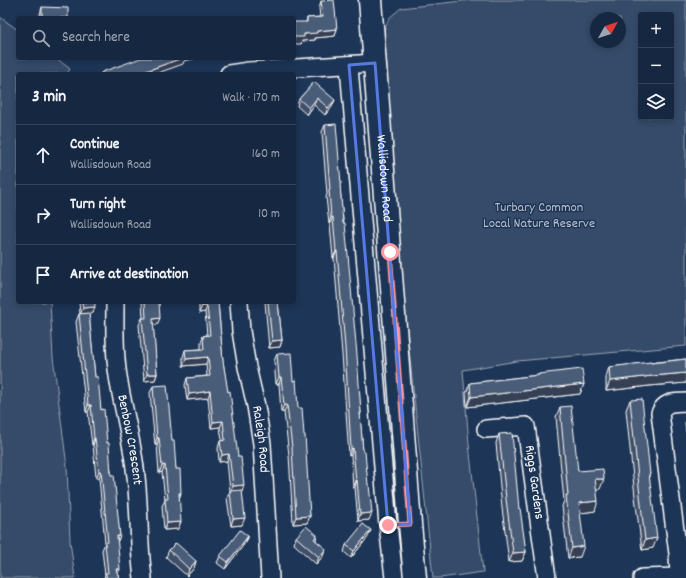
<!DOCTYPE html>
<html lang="en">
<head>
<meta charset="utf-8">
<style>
	body { margin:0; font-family:Dekko,sans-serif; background:#23344c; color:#f1f3f6 }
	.controls { position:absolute; right:12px; top:12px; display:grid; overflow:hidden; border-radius:4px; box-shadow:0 2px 6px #0003 }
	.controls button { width:36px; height:36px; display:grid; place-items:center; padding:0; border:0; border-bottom:1px solid #35445a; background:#162841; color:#f1f3f6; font:20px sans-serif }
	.compass { position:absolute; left:590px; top:12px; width:36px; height:36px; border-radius:50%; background:#162841; box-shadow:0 2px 6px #0003; rotate:51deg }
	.stop { position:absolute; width:12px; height:12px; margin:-9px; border:3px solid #ff9aa2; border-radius:50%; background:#fff }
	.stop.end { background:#ff9aa2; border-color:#fff; box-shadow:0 1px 4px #0008 }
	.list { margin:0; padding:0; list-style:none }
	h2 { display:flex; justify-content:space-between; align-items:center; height:52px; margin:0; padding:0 16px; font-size:17px }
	h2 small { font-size:13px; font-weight:400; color:#9ea6b1 }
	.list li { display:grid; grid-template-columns:26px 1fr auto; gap:12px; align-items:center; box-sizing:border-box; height:60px; padding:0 16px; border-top:1px solid #35445a }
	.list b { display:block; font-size:15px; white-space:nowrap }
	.list p { margin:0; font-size:13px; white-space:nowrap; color:#9ea6b1 }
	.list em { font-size:13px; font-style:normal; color:#9ea6b1 }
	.icon { flex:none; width:22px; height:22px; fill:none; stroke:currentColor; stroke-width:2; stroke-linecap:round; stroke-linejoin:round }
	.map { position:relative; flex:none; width:686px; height:578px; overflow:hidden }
	.search { position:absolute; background:#162841; box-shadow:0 2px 6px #0003; left:16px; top:16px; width:280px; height:44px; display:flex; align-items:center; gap:10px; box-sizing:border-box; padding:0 14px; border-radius:4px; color:#9ea6b1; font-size:15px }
	.panel { position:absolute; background:#162841; box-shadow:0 2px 6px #0003; left:16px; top:72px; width:280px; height:232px; border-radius:4px }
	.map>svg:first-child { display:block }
</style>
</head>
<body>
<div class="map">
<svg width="686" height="578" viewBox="0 0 686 578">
	<rect width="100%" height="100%" fill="#1d3557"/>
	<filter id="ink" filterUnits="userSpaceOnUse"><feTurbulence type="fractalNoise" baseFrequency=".025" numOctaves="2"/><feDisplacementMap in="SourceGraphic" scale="8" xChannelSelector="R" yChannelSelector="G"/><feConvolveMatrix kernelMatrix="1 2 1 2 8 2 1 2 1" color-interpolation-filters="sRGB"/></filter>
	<g filter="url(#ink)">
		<!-- green -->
		<g fill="#364b69" stroke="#9aa5b4" fill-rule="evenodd">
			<path d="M471 0H686V346L517 361 463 370 469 444 483 572 440 578H433L399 253 384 30 389 18 401 8ZM641 15H671V117H641ZM596 18H620V42H596Z"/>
			<path d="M0 17 18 30V58H56L70 69 67 74H18V302H50L53 357 67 467 70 541 75 578H0Z"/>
		</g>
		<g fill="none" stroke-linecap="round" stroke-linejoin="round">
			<!-- minor casing -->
			<g stroke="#fff" stroke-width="20">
				<g id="minor">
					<path d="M349 65 350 79 388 525 394 578"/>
					<path d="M229 74 249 71 375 63"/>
					<path id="s1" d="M115 302C115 324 114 347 117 369 121 402 131 435 135 468 140 505 138 542 143 578"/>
					<path id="s2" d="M239 302 241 331 247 367 256 406 262 444 270 578"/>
					<path id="s3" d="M486 429 526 426 547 578"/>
					<path d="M679 577 678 554 660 413C665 401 674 403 686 402"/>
					<path d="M642 578 679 577 684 578"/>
				</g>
			</g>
			<!-- major casing -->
			<g stroke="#fff" stroke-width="25">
				<g id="major">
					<path id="s4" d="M370 0 410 524 415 578"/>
				</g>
			</g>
			<!-- minor -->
			<use href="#minor" stroke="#1d3557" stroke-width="17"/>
			<!-- major -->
			<use href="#major" stroke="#1d3557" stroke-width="22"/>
		</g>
		<!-- wall -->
		<g fill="#405068" stroke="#fff">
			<path d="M321 1 337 29 335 36 315 38V40L302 41 301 44 307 18 320 17 319 8Z"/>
			<path d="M42 7 68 18H40V14Z"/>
			<path d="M314 82 332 107 325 115 314 105 307 115 297 106 299 99Z"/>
			<path d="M325 125 340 187 361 413 360 416 369 520 358 521 355 487 353 488 351 455 349 456 342 354 334 258H333L330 224H329L326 197 327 194 322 132Z"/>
			<path d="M79 302H95L93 313 89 314 95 377 107 443 120 536 117 542 118 575 119 578H104L105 575 102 550 105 543 99 478H96L93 445H92L88 412H86L76 322 79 314H80Z"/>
			<path d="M142 302H159L157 325H153L157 374 155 380 144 381 139 325 142 318H143Z"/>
			<path d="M199 302H218L223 361 242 492V525L231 526 227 498 230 491 227 461 219 462 218 448 220 441H222L220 427 211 428 208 398 187 400 185 385 187 378 207 376 206 364 183 366V357L185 350 201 349V342L203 336 207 335 205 312 199 313Z"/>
			<path d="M265 302H278L282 340 280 347 269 348Z"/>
			<path d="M277 354 293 381 298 408 310 516 307 523 293 524 289 455 284 412H281L279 384H276L274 361Z"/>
			<path d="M686 359V383L649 386 606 391V377L609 367Z"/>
			<path d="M539 374 584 384 580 394 467 407 466 393 470 383 539 375Z"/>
			<path d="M153 386 172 441 176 469 179 499 178 529 164 530 162 506 165 500 162 472 159 473 157 445H155L150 393Z"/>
			<path d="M630 400 649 476 653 548 642 550 635 497 626 410Z"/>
			<path d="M560 407 578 471 600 489H597L595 511 580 513V557L568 558 562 506 564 501 556 417Z"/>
			<path d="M686 420V432L685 423Z"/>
			<path d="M499 434 519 509 526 552 522 561 509 562 502 508 496 443Z"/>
			<path d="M317 535 316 540 323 556 316 564 294 544 296 537Z"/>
			<path d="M248 536 245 543 225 569 217 563 220 556Z"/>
			<path d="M368 537 351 558 344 552 346 545Z"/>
			<path d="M169 550 196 561 194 568 187 576 166 557Z"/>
		</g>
		<!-- shaded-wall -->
		<g fill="#344155" stroke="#fff">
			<path d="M337 29 335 36 315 38V40L302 41 301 44H294V37L317 31Z"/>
			<path d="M182 58H198L184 61 183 64 155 74H138Z"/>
			<path d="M317 98 314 105 307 115 309 108Z"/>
			<path d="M335 100 332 107 325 115 328 108Z"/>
			<path d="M331 217H333L330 224H329Z"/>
			<path d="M336 251H337L334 258H333Z"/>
			<path d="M202 306H207L205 312 199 313Z"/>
			<path d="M95 307 93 313 80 315 83 308Z"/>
			<path d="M160 318 157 325 150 326 153 319Z"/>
			<path d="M282 340 280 347 269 348 272 341Z"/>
			<path d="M208 357 206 364 183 366 186 359Z"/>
			<path d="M686 373V383L649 386 606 391 610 381 652 376Z"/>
			<path d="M147 374H157L155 380 144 381Z"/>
			<path d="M279 377H281L279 384H276Z"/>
			<path d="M584 384 580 394 467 407 471 397Z"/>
			<path d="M210 391 208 398 187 400 189 394Z"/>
			<path d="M88 405H91L88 412H86Z"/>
			<path d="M284 405H287L284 412H281Z"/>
			<path d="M223 421 220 427 211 428 213 422Z"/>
			<path d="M94 438H95L93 445H92Z"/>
			<path d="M157 438H159L157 445H155Z"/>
			<path d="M353 448 351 455 349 456 351 449Z"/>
			<path d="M229 454 227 461 219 462 222 455Z"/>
			<path d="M165 465 162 472 159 473 162 466Z"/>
			<path d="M99 471H101L99 478H96Z"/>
			<path d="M595 479H604L600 489 591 490Z"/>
			<path d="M357 480 355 487 353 488 356 481Z"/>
			<path d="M244 485 242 492 230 493 233 486Z"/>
			<path d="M179 493H181L179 500Z"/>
			<path d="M598 501 595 511 575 514 579 503Z"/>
			<path d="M372 513 369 520 358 521 360 514Z"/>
			<path d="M310 516 307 523 293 524 296 517Z"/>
			<path d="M245 518 242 525 231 526 233 519Z"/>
			<path d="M181 522 178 529 164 530 167 523Z"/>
			<path d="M371 530 368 537 351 558 354 551Z"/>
			<path d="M117 536H120L117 543Z"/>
			<path d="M248 536 245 543 225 569 228 562Z"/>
			<path d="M657 538 653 548 642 550 645 540Z"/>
			<path d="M584 546 580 557 568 558 572 548Z"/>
			<path d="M326 549 323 556 316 564 319 557Z"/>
			<path d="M526 552 522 561 509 562 513 553Z"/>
			<path d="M196 561 194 568 187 576 189 569Z"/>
			<path d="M116 569H120L117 576Z"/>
		</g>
		<!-- building -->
		<g fill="#4a5d79" stroke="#fff">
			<path d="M334 0 337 29 317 31V33L304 34V37H294V22H307V18L323 17 321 1Z"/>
			<path d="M42 7 68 8V18H42Z"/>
			<path d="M141 58H182L138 74H100L102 72Z"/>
			<path d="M314 82 335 100 328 108 317 98 309 108 299 99Z"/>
			<path d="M336 124 341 184H340L343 223H345L348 255 357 355 361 413H360L363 452H365L368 485H369L372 513 360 514 357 480 356 481 353 448 351 449 345 347 337 251H336L333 217H331L329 190H330L325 125Z"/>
			<path d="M82 302H95V307L83 308Z"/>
			<path d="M145 302H159L160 318 153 319 157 374H147L142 318H146Z"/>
			<path d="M201 302H218L223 361 228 392 230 391 238 457H241L244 485 233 486 229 454 222 455 220 441 225 440 223 421 213 422 210 391 189 394 187 378 210 376 208 357 186 359 185 350 204 349 203 336 210 335 207 306H202Z"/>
			<path d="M268 302H278L282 340 272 341Z"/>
			<path d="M89 313 95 377H98L101 410 104 409 107 443H109L111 475H114L120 536H117L120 569H116L119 578H107L105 573H108L105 543 108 542 101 471H99L95 438H94L91 405H88L79 314Z"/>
			<path d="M291 353 293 381 296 380 298 408H302L304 435H305L310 516 296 517 292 448 287 405H284L281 377H279L277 354Z"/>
			<path d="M686 359V373L652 376 610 381 609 367 651 362V363Z"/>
			<path d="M582 369 584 384 471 397 470 383 539 375V374Z"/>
			<path d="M167 385 172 441H174L176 469H180L181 493H179L181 522 167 523 165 499H168L165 465 162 466 159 438H157L153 386Z"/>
			<path d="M642 399 650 474H649L657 538 645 540 639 487 630 400Z"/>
			<path d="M571 406 578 471 603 469 604 479H595L598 501 579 503 584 546 572 548 566 495H568L560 407Z"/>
			<path d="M512 433 519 509 520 508 526 552 513 553 506 499 499 434Z"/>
			<path d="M242 490 245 518 233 519 230 491Z"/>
			<path d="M363 524 371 530 354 551 346 545Z"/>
			<path d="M306 526 317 535 314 539 326 549 319 557 296 537Z"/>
			<path d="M240 530 248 536 228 562 220 556Z"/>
			<path d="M176 543 196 561 189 569 169 550Z"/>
		</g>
	</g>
	<g fill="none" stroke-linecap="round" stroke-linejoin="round" filter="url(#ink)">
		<!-- route -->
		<path stroke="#ff9aa2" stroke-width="5" d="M388 525 410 524 390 252"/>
	</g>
	<!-- marked area -->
	<path fill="none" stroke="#567ae2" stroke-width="3" stroke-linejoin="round" d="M375 63 410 524 388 525 349 65Z"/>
	<g text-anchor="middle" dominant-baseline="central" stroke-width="3" stroke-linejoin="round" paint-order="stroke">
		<!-- street labels -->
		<g font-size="14" fill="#fff" stroke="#1d3557">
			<text stroke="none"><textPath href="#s4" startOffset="179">Wallisdown Road</textPath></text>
			<text stroke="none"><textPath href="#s2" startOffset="139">Raleigh Road</textPath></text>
			<text stroke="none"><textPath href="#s1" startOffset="139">Benbow Crescent</textPath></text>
			<text stroke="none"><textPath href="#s3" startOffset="97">Riggs Gardens</textPath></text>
		</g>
		<!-- park labels -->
		<g font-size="14" fill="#b9c0ca" stroke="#1d3557">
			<text x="539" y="208">Turbary Common<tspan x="539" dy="16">Local Nature Reserve</tspan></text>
		</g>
	</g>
</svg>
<div class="controls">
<button>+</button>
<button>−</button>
<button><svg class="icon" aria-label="layers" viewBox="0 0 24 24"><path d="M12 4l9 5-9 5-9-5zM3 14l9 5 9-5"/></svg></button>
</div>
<svg class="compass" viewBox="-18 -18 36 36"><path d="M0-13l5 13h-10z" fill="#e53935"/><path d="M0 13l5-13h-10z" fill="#9ea6b1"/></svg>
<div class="stop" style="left:390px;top:252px"></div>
<div class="stop end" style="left:388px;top:525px"></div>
<div class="search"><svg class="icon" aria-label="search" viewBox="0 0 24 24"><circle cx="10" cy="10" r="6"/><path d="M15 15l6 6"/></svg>Search here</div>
<section class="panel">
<h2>3 min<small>Walk · 170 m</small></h2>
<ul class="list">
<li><svg class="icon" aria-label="ahead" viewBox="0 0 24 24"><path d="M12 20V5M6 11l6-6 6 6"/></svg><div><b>Continue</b><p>Wallisdown Road</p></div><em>160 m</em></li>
<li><svg class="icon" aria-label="right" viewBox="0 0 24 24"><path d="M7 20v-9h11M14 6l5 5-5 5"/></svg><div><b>Turn right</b><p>Wallisdown Road</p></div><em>10 m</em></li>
<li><svg class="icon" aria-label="arrive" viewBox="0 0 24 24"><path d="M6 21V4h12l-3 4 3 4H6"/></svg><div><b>Arrive at destination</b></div></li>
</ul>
</section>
</div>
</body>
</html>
